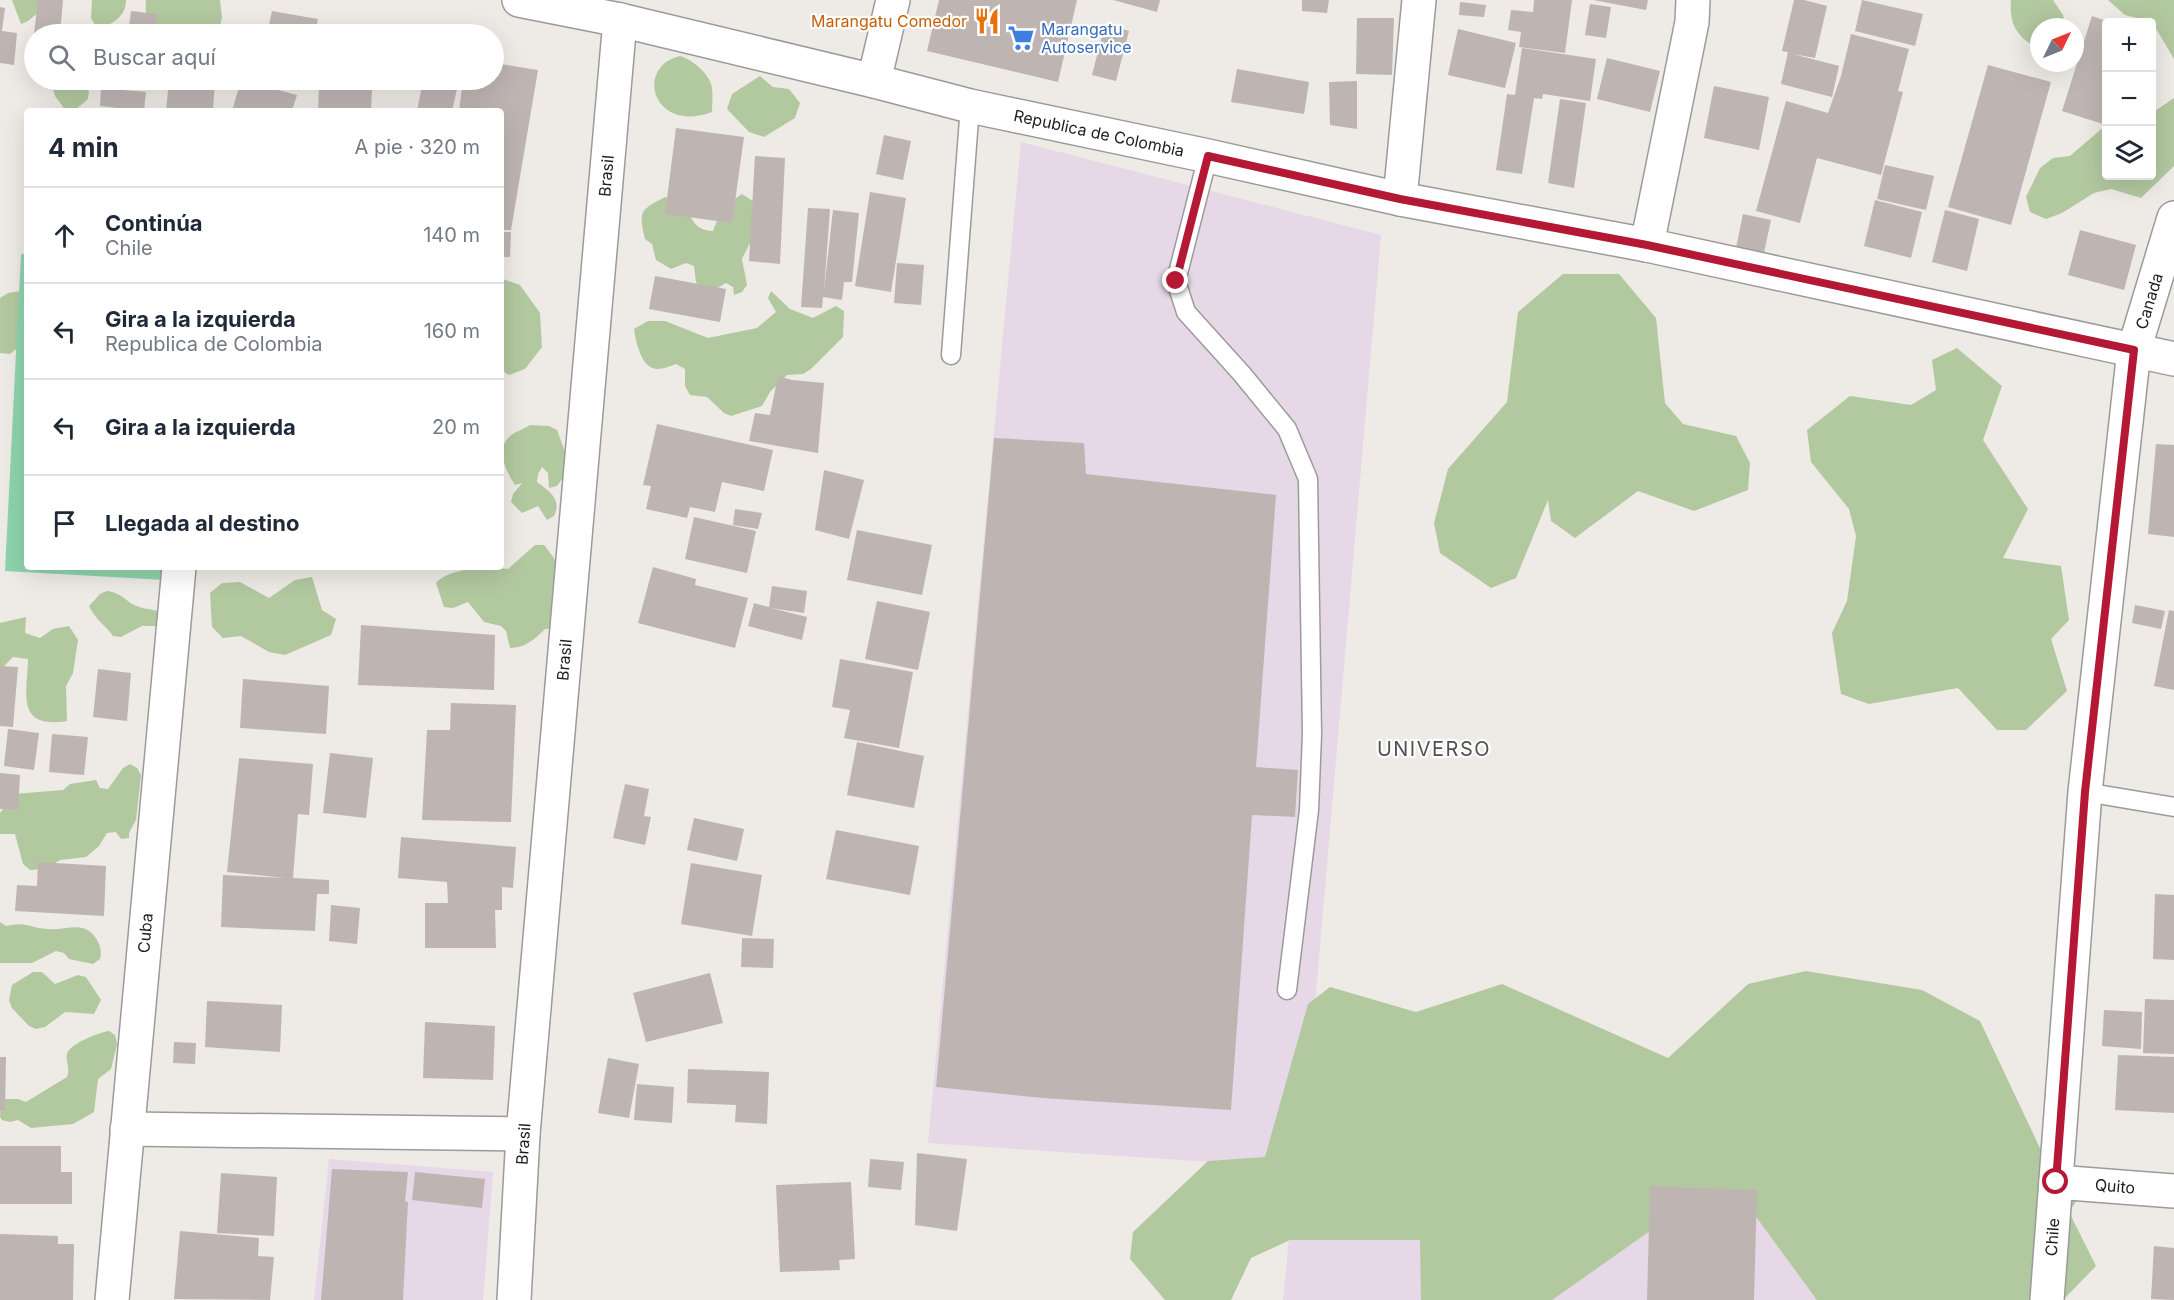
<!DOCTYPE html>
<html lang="es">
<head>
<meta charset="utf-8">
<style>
	body { margin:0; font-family:Inter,sans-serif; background:#f2f2f3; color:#1f2937 }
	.controls { position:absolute; right:18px; top:18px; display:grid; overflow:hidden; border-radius:6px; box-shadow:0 6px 24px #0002 }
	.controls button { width:54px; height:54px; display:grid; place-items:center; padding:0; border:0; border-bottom:2px solid #e0e1e3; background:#fff; color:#1f2937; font:30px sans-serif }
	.compass { position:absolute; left:2030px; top:18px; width:54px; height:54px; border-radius:50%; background:#fff; box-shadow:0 6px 24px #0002; rotate:47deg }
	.stop { position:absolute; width:18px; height:18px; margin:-14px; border:4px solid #b41834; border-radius:50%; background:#fff }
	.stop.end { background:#b41834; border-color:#fff; box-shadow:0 2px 6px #0008 }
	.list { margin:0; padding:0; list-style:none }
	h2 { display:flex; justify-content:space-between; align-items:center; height:78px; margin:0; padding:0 24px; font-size:26px }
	h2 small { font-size:20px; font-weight:400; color:#747a83 }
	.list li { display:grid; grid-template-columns:39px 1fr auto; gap:18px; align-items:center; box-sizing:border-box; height:96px; padding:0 24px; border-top:2px solid #e0e1e3 }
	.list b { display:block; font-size:22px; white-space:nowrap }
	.list p { margin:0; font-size:20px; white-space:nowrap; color:#747a83 }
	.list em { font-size:20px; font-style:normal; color:#747a83 }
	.icon { flex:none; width:33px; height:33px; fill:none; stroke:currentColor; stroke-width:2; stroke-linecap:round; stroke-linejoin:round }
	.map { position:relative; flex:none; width:2174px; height:1300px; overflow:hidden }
	.search { position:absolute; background:#fff; box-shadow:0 6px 24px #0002; left:24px; top:24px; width:480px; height:66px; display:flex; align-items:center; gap:15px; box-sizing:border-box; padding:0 21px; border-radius:33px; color:#747a83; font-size:22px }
	.panel { position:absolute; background:#fff; box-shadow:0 6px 24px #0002; left:24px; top:108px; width:480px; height:462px; border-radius:6px }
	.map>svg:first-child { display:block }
</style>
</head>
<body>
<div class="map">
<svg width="2174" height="1300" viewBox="0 0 2174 1300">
	<rect width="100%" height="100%" fill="#eeeae5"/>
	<!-- industrial -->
	<g fill="#e6d8e6">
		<path d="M1021 142 1381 235 1301 1168 928 1143Z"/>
		<path d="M329 1159 493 1172 483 1300H314Z"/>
		<path d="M1296 1169 2024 1205 2017 1300H1283Z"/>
	</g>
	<!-- forest -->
	<g fill="#b2c89f">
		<path d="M12 0H45L46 6 28 21 21 24Z"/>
		<path d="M92 0H126C126 15 116 21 103 28L95 25 91 18Z"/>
		<path d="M146 0H220L222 18 218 34C204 34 164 37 154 32 146 28 145 8 146 0Z"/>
		<path d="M2011 0H2053L2063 15 2066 27H2039V49C2017 37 2009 25 2011 0Z"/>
		<path d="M2108 0H2174V59L2152 22 2125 15Z"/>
		<path d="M680 56C692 59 711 75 712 88 713 96 712 105 712 112 653 134 634 67 680 56Z"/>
		<path d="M760 76 773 87 789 89 800 103 795 118 764 137 749 132 727 109 732 94Z"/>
		<path d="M50 80H77L89 91 88 99 74 111H66L55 96Z"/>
		<path d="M2174 98V166L2141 198 2111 189 2094 193 2062 213 2046 219 2030 212 2026 197 2040 168 2053 158 2070 156 2106 125V176H2152V113Z"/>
		<path d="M742 194 756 203 753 237 742 259 747 285 742 292 734 295 733 287 726 283 705 295 696 282 694 266 686 263 671 269 656 260 652 244 645 239C638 210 641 210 665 197 670 199 675 201 679 203 694 214 690 230 713 231L722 208Z"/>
		<path d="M1563 274H1619L1656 318 1665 403 1683 424 1736 436 1750 463 1748 490 1694 511 1638 491 1575 538 1551 521 1548 500 1516 578 1491 588 1440 553 1434 523 1448 469 1507 402 1518 312Z"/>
		<path d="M503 279 520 285 540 313 542 347 525 369 509 375 501 370V280Z"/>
		<path d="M22 291 24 342 10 354 0 353V298L8 293Z"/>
		<path d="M771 291 790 309 813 318 836 306 844 311 843 337 811 369 803 374 787 375 770 392 762 406 731 416 724 413 707 397 690 395 685 386V369L676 364C671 366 663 369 657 369 641 368 636 342 634 329L648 321H665L708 338 757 328 776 312 768 298Z"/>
		<path d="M1957 348 2002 386 1983 440 2028 509 2003 558 2061 566 2069 620 2051 639 2067 691 2026 730H1997L1958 688 1869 704 1841 694 1832 633 1847 601 1856 536 1849 509 1811 462 1807 430 1850 396 1911 405 1936 390 1932 360Z"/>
		<path d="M530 425 549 426 557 430C565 453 574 465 557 486L549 488 548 473 542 467 538 474 537 482C550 492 562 499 554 516L547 520 538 506 522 513 511 502 513 494 522 483 515 485C507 473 495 450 509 437 514 432 524 429 530 425Z"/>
		<path d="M535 545H544L554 558 566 595 553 629H545C535 639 525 648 510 648L506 631 501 626 484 622 468 602 453 608 444 607 436 583C451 567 488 567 508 569Z"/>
		<path d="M312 577 322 610 336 619 331 635 285 655 269 652 241 636 223 638 212 627 210 593 222 583 240 582 269 598 295 580Z"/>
		<path d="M107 591C125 594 125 602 137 606 145 610 153 608 161 613L159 626H142L121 637 113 636C106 626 94 618 89 606L100 594Z"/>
		<path d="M26 617 25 633 40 638 53 629 69 626 78 640 73 673 66 686 67 721C16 729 27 695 28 659L13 657 0 670V623Z"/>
		<path d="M130 764 137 768 141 775 136 820 129 833V838L121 839 116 832 107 833 99 846 86 857 60 860 46 869 30 870 23 864 15 834H0V813L14 794 63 790 70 784 96 780 100 788 108 789 123 768Z"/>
		<path d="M0 922 6 926C29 921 28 928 48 929 65 931 83 920 95 937 100 944 102 950 100 959L93 964 69 959 64 953 56 951 32 963H0Z"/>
		<path d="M1806 971 1922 990 1980 1021 2056 1182 2079 1197 2069 1212 2096 1266 2063 1300H1817L1754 1214 1704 1193 1552 1300H1421L1420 1240H1290L1251 1258 1231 1300H1165L1130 1259 1133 1232 1208 1161 1265 1157 1308 1004 1330 987 1416 1012 1502 984 1668 1058 1748 984Z"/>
		<path d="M33 972H42L55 984 78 975 86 977 101 1000 94 1014 65 1012 45 1027 36 1029 29 1026 12 1008 9 1000 12 985Z"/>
		<path d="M109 1031 115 1035 117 1044 111 1069 98 1079 94 1112 73 1124 31 1128 18 1120 10 1122 2 1120 0 1117 1 1099H18L26 1102 67 1077C71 1068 65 1062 67 1054 69 1044 100 1032 109 1031Z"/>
	</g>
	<!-- pitch -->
	<path fill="#8dd3ac" d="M21 254H27V567H165V580L5 571Z"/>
	<!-- building -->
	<g fill="#beb5b3">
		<path d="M38 0H63L60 34H34Z"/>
		<path d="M939 0H1077L1058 82 927 51Z"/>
		<path d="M1113 0H1160L1157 12Z"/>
		<path d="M1302 0H1329L1327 13 1302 11Z"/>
		<path d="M1534 0H1572L1565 53 1519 47 1521 32 1508 30 1511 10 1533 12Z"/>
		<path d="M1593 0H1648L1646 10Z"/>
		<path d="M1794 0H1804L1827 6 1815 58 1793 54 1839 66 1832 97 1781 84 1788 52 1782 51Z"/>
		<path d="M1862 0 1923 14 1915 46 1855 31Z"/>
		<path d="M1460 2 1486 5 1484 17 1459 15Z"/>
		<path d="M1590 4 1611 7 1606 38 1585 35Z"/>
		<path d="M0 7 5 8 2 31 17 33 14 65 0 63Z"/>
		<path d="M131 11 157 14 155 34H128Z"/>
		<path d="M272 11 318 19 315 34H267Z"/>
		<path d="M2092 16 2106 21V125L2062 111Z"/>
		<path d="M1357 18H1394L1392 75 1356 74Z"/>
		<path d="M1105 24 1129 31 1116 81 1092 75Z"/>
		<path d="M1458 29 1516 43 1505 88 1448 75Z"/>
		<path d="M1851 34 1909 49 1898 91 1903 92 1881 175 1817 158 1800 223 1756 211 1786 101 1828 113 1841 76Z"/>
		<path d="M1522 48 1596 59 1590 101 1543 94 1542 99 1534 98 1522 174 1496 170 1507 94 1515 95Z"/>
		<path d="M1607 58 1660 71 1650 112 1597 99Z"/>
		<path d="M494 63 538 70 511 230H501V111H459L463 80H494Z"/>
		<path d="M1988 65 2051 82 2011 225 1948 207Z"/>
		<path d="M1237 69 1309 82 1304 114 1231 102Z"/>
		<path d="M89 80H131L130 89 89 86Z"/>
		<path d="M169 80H215L213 111H166Z"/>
		<path d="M241 80 297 95 292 111H232Z"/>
		<path d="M262 80H307L305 89Z"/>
		<path d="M423 80H459L452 111H417Z"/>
		<path d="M1357 81V129L1330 125 1329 82Z"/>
		<path d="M319 86 372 88 371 111H318Z"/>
		<path d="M1714 86 1769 97 1759 150 1704 138Z"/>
		<path d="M101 88 146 92 144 111 100 106Z"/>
		<path d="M1560 99 1586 103 1574 188 1548 183Z"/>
		<path d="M676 128 744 137 732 223 665 214Z"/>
		<path d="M884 135 911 141 903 180 876 174Z"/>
		<path d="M755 156 785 158 780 264 749 261Z"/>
		<path d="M1885 165 1934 176 1926 210 1877 199Z"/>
		<path d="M870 192 906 198 891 292 855 286Z"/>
		<path d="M1875 200 1922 212 1911 258 1864 246Z"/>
		<path d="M808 208 830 209 824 291 833 210 859 213 852 282H844L842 300 823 297 822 308 801 307Z"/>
		<path d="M1945 210 1979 219 1967 271 1932 262Z"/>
		<path d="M1743 214 1771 220 1764 253 1736 248Z"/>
		<path d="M2080 230 2136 245 2124 290 2068 275Z"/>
		<path d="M501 232H511L510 257H501Z"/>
		<path d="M897 263 924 265 921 305 894 303Z"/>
		<path d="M655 276 726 289 720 322 649 309Z"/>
		<path d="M778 376 792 380 824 383 818 453 749 441 755 413 770 415Z"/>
		<path d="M657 424 773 450 764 491 722 482 715 512 690 507 687 518 646 509 651 486 643 485Z"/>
		<path d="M994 438 1084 443 1086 474 1276 495 1256 767 1298 770 1295 817 1252 815 1231 1110 1042 1098 936 1087Z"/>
		<path d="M2156 444 2174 445V537L2148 534Z"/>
		<path d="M824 470 864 480 849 539 815 530Z"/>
		<path d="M735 509 762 513 758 529 733 525Z"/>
		<path d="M694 517 756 531 747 573 685 559Z"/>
		<path d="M857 530 932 545 922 595 847 580Z"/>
		<path d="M653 567 696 579 695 585 748 598 735 648 638 623Z"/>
		<path d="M772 586 807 591 804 613 771 608 807 617 802 640 748 626 754 603 769 607Z"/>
		<path d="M877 601 930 612 918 670 865 659Z"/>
		<path d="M2135 605 2165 611 2161 629 2132 623Z"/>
		<path d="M2169 610 2174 611V690L2154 686Z"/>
		<path d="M361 625 495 635 494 690 358 685Z"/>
		<path d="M840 659 913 672 899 748 844 738 850 710 832 707Z"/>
		<path d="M0 666 18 667 13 727 0 726Z"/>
		<path d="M98 669 131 673 127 721 93 717Z"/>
		<path d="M243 679 329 686 326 734 240 728Z"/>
		<path d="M451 703 516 705 511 822 422 820 427 730H450Z"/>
		<path d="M8 729 39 733 34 770 4 766Z"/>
		<path d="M52 734 88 737 84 775 49 772Z"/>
		<path d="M857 742 924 756 914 808 847 795Z"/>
		<path d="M330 753 373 758 366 818 323 813Z"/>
		<path d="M239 758 313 764 309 815 298 814 293 878 329 880V894H317L315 931 221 927 223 875 285 878 227 872Z"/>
		<path d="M0 773 20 775 18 810 0 809Z"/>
		<path d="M625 784 649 789 644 816 651 817 645 845 613 838Z"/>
		<path d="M694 818 744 829 737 861 687 850Z"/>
		<path d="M836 830 919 846 910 895 826 879Z"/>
		<path d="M401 837 516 847 513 888 502 887V910H495L496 948H425V903H448L447 882 398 878Z"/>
		<path d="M38 862 106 866 104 916 15 911 17 885 37 886Z"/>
		<path d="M691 863 762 875 752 936 681 924Z"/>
		<path d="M2155 894 2174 895V960L2153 959Z"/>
		<path d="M331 905 360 908 357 944 329 941Z"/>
		<path d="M742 938 774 939 773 968 741 967Z"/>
		<path d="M710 973 723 1023 646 1042 633 993Z"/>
		<path d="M2145 999 2174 1000V1054L2143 1053Z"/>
		<path d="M207 1001 282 1005 280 1052 205 1047Z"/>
		<path d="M2104 1010 2142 1012 2141 1049 2102 1046Z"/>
		<path d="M425 1022 495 1026 493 1080 423 1078Z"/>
		<path d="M174 1042 196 1043 195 1064 173 1063Z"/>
		<path d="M2118 1055 2174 1057V1113L2115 1110Z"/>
		<path d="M0 1057H6L5 1111H0Z"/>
		<path d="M608 1058 639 1064 629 1118 598 1113Z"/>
		<path d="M688 1069 769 1072 767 1124 735 1122 736 1105 687 1103Z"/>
		<path d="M637 1084 674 1087 672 1123 634 1120Z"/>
		<path d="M0 1146H61V1172H72V1204H0Z"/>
		<path d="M917 1153 967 1159 957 1231 915 1225Z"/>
		<path d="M870 1159 904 1162 901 1190 868 1187Z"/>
		<path d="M332 1169 408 1172 405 1201 408 1202 403 1300H321Z"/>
		<path d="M415 1172 485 1179 482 1208 412 1200Z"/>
		<path d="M221 1173 277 1177 274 1236 217 1233Z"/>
		<path d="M851 1182 855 1259 839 1260 840 1270 780 1272 776 1185Z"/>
		<path d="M1650 1186 1757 1190 1754 1300H1647Z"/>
		<path d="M180 1231 259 1238 258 1256 274 1257 270 1300 174 1299Z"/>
		<path d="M0 1234 58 1236V1244H74L73 1300H0Z"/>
		<path d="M2154 1246 2174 1248V1300L2151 1299Z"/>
	</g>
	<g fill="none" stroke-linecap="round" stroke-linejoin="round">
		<!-- service casing -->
		<g stroke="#9b9b9b" stroke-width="21">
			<g id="service">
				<path d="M1208 156 1176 281 1186 312 1242 374 1287 429 1308 479 1312 734 1309 810 1287 990"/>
				<path d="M951 355 970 106"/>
				<path d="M2085 792 2174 807"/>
			</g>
		</g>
		<!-- minor casing -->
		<g stroke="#9b9b9b" stroke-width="36">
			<g id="minor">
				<path d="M874 81 893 0"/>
				<path d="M1400 199 1419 0"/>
				<path d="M1647 245 1692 22 1693 0"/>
				<path d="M127 1129 523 1134"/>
				<path d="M2056 1182 2174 1191"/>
				<path d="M112 1300 179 567"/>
				<path d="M514 1300 523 1134 620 20"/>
				<path d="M2047 1300 2085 792 2134 350 2174 218"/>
			</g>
		</g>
		<!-- tertiary casing -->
		<g stroke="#9b9b9b" stroke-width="36">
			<path id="tertiary" d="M519 0 620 20 874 81 970 106 1208 156 1400 199 1647 245 2174 359"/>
		</g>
		<!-- service -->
		<use href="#service" stroke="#fff" stroke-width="18"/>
		<!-- minor -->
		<use href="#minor" stroke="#fff" stroke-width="33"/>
		<!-- tertiary -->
		<use href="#tertiary" stroke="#fff" stroke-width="33"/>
	</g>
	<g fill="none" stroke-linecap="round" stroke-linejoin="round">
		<!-- route -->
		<path stroke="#b41834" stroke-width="8" d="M1176 281 1208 156 1400 199 1647 245 2134 350 2085 792 2056 1182"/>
	</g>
	<!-- icons -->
	<defs>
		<g id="restaurant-bare" transform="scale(2.07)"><path d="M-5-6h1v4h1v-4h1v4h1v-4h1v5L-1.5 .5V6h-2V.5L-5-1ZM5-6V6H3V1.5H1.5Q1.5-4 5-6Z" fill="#e8710a" stroke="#fff" stroke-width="2.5" paint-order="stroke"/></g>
		<g id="supermarket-bare" transform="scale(2.07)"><path d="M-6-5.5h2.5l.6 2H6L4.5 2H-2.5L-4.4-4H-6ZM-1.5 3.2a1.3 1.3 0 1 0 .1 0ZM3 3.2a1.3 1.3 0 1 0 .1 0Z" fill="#3f7fe0" stroke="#fff" stroke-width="2.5" paint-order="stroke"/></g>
	</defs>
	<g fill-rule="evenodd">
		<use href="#restaurant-bare" x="987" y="21"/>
		<use href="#supermarket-bare" x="1021" y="38"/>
	</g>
	<g text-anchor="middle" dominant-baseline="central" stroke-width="4.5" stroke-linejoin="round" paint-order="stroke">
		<!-- food labels -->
		<g font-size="16" fill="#c56008" stroke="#fff" text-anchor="end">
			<text x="967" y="21">Marangatu Comedor</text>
		</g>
		<!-- shop labels -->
		<g font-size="16" fill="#366cbe" stroke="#fff" text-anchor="start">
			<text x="1041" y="29">Marangatu<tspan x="1041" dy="18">Autoservice</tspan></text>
		</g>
		<!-- street labels -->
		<g font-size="16" fill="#1e1e1e" stroke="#fff">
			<text transform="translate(1099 133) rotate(12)">Republica de Colombia</text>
			<text transform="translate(606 176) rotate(-85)">Brasil</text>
			<text transform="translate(2149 301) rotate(-73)">Canada</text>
			<text transform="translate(564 660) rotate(-85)">Brasil</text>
			<text transform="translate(145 933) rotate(-85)">Cuba</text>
			<text transform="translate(523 1144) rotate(-86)">Brasil</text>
			<text transform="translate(2115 1186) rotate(5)">Quito</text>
			<text transform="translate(2052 1237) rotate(-86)">Chile</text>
		</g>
		<!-- quarter labels -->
		<g font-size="20" letter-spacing="1.5" fill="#515151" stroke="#fff">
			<text x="1434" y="749">UNIVERSO</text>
		</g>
	</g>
</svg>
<div class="controls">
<button>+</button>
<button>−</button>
<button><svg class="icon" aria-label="layers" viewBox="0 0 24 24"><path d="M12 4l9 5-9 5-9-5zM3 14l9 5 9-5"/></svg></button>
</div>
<svg class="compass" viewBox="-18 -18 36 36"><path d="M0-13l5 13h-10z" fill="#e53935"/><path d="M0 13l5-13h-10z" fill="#747a83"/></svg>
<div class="stop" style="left:2056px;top:1182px"></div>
<div class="stop end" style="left:1176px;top:281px"></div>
<div class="search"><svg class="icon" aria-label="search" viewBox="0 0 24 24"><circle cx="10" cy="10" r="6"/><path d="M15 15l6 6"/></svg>Buscar aquí</div>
<section class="panel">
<h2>4 min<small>A pie · 320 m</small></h2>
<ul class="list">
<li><svg class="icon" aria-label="ahead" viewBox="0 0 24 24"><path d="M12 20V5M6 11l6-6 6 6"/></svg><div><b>Continúa</b><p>Chile</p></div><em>140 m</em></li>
<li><svg class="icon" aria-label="left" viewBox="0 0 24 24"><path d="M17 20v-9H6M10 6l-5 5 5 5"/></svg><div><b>Gira a la izquierda</b><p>Republica de Colombia</p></div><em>160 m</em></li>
<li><svg class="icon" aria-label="left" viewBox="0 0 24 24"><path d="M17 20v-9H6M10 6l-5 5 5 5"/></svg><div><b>Gira a la izquierda</b></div><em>20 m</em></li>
<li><svg class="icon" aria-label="arrive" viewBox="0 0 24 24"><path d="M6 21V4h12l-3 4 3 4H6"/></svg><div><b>Llegada al destino</b></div></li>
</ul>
</section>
</div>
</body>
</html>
